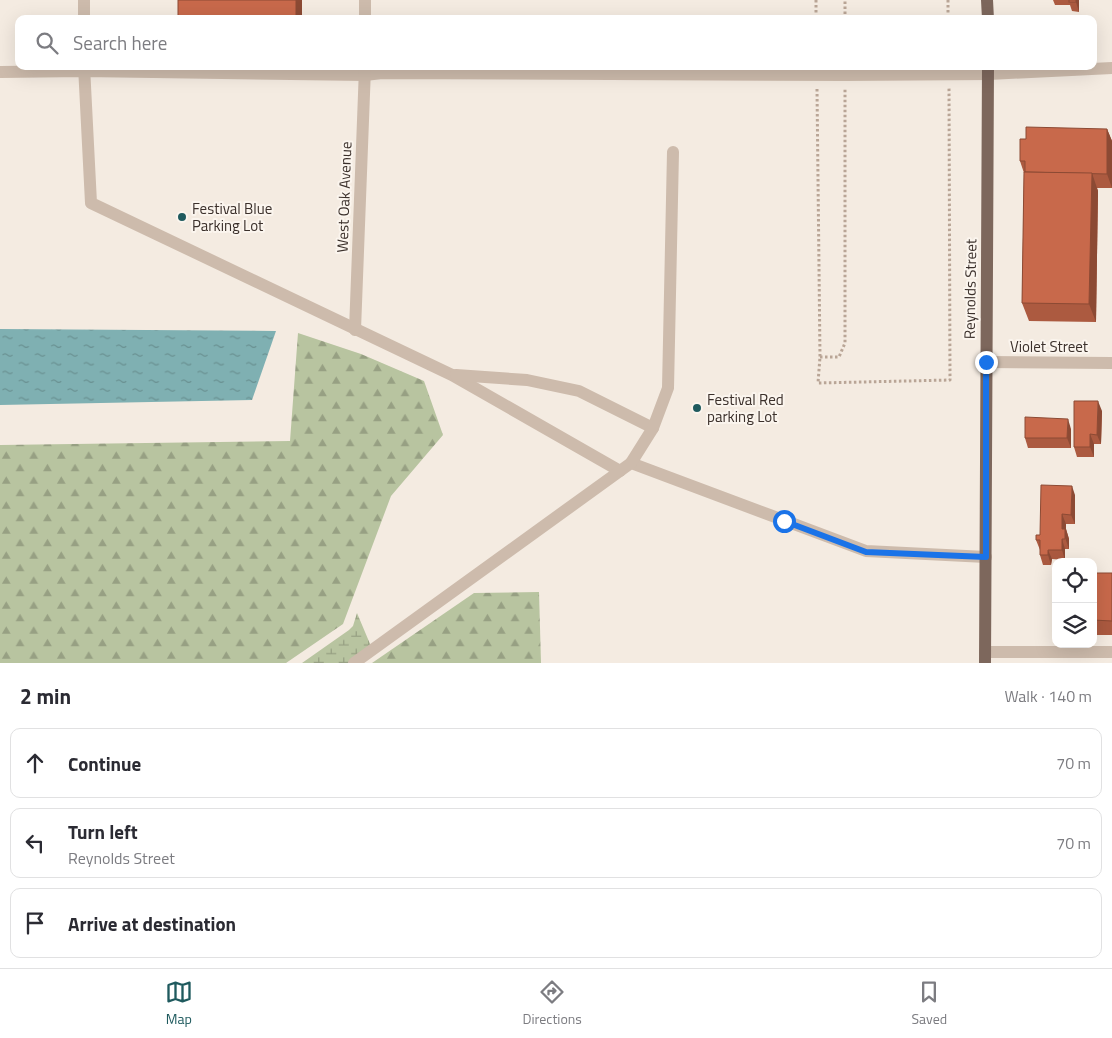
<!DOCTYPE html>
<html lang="en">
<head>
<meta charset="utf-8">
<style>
	body { margin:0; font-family:"Titillium Web",sans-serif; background:#f7f7f7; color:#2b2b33 }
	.controls { position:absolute; right:15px; bottom:15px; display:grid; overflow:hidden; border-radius:10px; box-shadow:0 5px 20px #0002 }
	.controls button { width:45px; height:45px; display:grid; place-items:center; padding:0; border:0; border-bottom:1px solid #e1e1e2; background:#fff; color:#2b2b33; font:25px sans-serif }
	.stop { position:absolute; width:15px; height:15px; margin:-11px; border:4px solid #1a73e8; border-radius:50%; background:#fff }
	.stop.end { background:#1a73e8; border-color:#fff; box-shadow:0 1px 5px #0008 }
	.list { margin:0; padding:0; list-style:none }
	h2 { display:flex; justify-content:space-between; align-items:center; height:65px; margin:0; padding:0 20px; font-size:21px }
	h2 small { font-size:16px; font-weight:400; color:#7c7c81 }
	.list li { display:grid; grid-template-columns:32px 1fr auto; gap:15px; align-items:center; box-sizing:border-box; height:70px; margin:0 10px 10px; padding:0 10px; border:1px solid #e1e1e2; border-radius:10px }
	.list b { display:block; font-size:19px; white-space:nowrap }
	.list p { margin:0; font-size:16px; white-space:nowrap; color:#7c7c81 }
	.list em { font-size:16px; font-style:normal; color:#7c7c81 }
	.icon { flex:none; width:28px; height:28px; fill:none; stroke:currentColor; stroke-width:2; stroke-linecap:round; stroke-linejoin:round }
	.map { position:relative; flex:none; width:1112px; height:663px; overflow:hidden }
	.search { position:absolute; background:#fff; box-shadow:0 5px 20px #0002; left:15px; right:15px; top:15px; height:55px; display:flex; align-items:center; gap:12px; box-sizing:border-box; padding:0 18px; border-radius:10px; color:#7c7c81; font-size:19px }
	.sheet { height:305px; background:#fff }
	nav { display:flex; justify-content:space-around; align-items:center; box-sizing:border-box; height:70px; border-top:1px solid #e1e1e2; background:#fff; font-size:14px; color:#7c7c81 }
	nav a { display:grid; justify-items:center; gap:2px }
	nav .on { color:#1f5a5e }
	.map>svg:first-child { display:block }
</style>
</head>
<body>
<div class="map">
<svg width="1112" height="663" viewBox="0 0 1112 663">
	<defs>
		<pattern id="forest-firs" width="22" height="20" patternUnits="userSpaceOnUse" patternTransform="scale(1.25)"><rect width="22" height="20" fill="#b8c4a0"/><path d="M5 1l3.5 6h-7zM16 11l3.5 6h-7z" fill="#97a083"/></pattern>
		<pattern id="wetland-marsh" width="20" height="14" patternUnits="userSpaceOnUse" patternTransform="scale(1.25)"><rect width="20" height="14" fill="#b8c4a0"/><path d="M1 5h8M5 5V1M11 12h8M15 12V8" fill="none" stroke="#97a083"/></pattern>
		<pattern id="water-ripples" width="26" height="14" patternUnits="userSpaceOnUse" patternTransform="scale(1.25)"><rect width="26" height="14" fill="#7fb0b2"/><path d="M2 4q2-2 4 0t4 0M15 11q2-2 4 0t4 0" fill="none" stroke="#699091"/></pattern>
	</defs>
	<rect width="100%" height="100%" fill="#f4ebe1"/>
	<!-- forest -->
	<g fill="url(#forest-firs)">
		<path d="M298 333 361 354 424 381 443 435 391 496 343 624 286 663H0V445L290 441Z"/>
		<path d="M539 592 541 663H372L474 593Z"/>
	</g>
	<!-- wetland -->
	<path fill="url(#wetland-marsh)" d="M357 613 373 651 356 663H302L349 630 353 626Z"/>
	<!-- water -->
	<path fill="url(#water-ripples)" d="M0 329 276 331 252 400 0 405Z"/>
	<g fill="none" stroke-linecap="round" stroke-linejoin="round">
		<!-- path -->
		<g stroke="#b9a596" stroke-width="3" stroke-dasharray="2.5 2.5" stroke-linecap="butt">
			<path d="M816 0V19"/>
			<path d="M948 0V19"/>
			<path d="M845 19V0"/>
			<path d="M817 89 820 357 818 383 950 380 949 88"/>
			<path d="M820 357H839L845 343V89"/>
		</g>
		<!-- minor -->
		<g stroke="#cdbbac" stroke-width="12">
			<path d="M84 0V19"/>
			<path d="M365 0V19"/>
			<path d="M84 66 91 203 452 375 620 471"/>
			<path d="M0 72 84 71 365 75 382 73 845 75 989 74 1112 68"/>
			<path d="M355 330 365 68"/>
			<path d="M986 362 1112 363"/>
			<path d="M456 375 527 380 579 391 653 428"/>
			<path d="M631 463 866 551 986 557"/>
			<path d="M985 652H1112"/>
			<path d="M354 663 631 463 653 428 668 388 673 152"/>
		</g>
		<!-- major -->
		<g stroke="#7d675c" stroke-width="12">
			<path d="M987 0 988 19"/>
			<path d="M985 663 988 66"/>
		</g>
	</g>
	<!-- wall -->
	<g fill="#ac5a40">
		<path d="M1053 0H1079V12L1072 11 1070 5H1055Z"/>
		<path d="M1107 129 1112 141V188H1097L1098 191 1096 322 1029 321 1022 303 1024 173 1020 161 1026 139Z"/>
		<path d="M1102 411 1101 444H1094V457H1077L1074 447Z"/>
		<path d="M1071 429V448H1028L1025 438Z"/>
		<path d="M1075 495V524H1066V529L1069 539V549H1065V560L1052 559 1051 565H1043L1040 555V550L1036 540Z"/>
		<rect x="1093" y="573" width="19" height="62"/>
	</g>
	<!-- shaded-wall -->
	<g fill="#8c4a34">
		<rect x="296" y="0" width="6" height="19"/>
		<path d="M1076 0H1079V12L1076 2Z"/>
		<path d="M1107 129 1112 141V188L1107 174Z"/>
		<path d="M1092 173 1098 191 1096 322 1089 304Z"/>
		<path d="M1098 401 1102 411 1101 444 1097 435Z"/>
		<path d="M1068 419 1071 429V448L1067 438Z"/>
		<path d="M1090 434 1094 444V457L1090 447Z"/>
		<path d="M1072 486 1075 495V524L1071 515Z"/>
		<path d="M1062 514 1066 524V529L1069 539V549L1062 529Z"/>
		<path d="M1062 539 1065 549V560L1062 550Z"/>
		<path d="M1048 550 1052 559 1051 565 1048 555Z"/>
	</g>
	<!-- building -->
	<g fill="#c8694b" stroke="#8c4a34">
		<rect x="178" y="0" width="118" height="19"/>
		<rect x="1069" y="0" width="7" height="2"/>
		<path d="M1026 127 1107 129V174L1025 172V161H1020V139H1026Z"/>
		<path d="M1024 172 1092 173 1089 304 1022 303Z"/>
		<path d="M1074 401H1098L1097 435 1090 434V447H1074Z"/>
		<path d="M1025 417 1068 419 1067 438H1025Z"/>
		<path d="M1041 485 1072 486 1071 515 1062 514V529H1065V539H1062V550H1048V555H1040V540H1036V535H1040Z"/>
		<path d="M1093 573H1112V621L1093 620Z"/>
	</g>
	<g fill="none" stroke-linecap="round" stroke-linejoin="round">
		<!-- route -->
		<path stroke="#1a73e8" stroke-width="6" d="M784 521 866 552 986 557V362"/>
	</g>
	<!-- markers -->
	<g fill="#1f5a5e" stroke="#fbf5ee" stroke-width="2">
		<circle cx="182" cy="217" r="5"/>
		<circle cx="697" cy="408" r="5"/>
	</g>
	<g text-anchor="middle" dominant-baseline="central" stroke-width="4" stroke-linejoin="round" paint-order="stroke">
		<!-- street labels -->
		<g font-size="15" fill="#3b302b" stroke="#fbf5ee">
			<text transform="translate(344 197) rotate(-88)">West Oak Avenue</text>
			<text transform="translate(970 289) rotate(-89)">Reynolds Street</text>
			<text x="1049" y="346">Violet Street</text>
		</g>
		<!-- poi labels -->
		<g font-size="15" fill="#3b302b" stroke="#fbf5ee" text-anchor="start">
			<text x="192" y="208">Festival Blue<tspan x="192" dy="17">Parking Lot</tspan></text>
			<text x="707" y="399">Festival Red<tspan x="707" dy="17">parking Lot</tspan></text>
		</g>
	</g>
</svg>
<div class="controls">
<button><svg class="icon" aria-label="locate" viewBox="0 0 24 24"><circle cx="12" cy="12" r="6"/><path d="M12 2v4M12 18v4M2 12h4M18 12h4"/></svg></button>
<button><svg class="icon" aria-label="layers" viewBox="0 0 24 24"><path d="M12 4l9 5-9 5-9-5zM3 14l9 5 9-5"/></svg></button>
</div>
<div class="stop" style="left:784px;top:521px"></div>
<div class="stop end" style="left:986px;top:362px"></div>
<div class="search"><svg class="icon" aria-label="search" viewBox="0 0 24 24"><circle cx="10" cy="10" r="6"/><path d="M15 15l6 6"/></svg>Search here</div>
</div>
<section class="sheet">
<h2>2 min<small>Walk · 140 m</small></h2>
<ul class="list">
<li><svg class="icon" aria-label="ahead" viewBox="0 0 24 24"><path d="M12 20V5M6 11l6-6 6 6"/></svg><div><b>Continue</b></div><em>70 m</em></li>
<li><svg class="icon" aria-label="left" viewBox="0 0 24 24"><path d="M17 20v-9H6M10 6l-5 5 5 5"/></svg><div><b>Turn left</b><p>Reynolds Street</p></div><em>70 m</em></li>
<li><svg class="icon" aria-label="arrive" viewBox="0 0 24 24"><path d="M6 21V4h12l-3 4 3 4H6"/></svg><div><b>Arrive at destination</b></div></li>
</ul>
</section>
<nav>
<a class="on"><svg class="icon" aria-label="map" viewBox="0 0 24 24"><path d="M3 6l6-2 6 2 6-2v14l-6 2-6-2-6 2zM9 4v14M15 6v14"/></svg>Map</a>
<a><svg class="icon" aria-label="directions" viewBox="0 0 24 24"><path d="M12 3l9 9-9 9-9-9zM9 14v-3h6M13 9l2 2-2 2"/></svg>Directions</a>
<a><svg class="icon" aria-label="saved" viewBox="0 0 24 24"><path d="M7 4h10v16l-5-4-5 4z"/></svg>Saved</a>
</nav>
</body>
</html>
